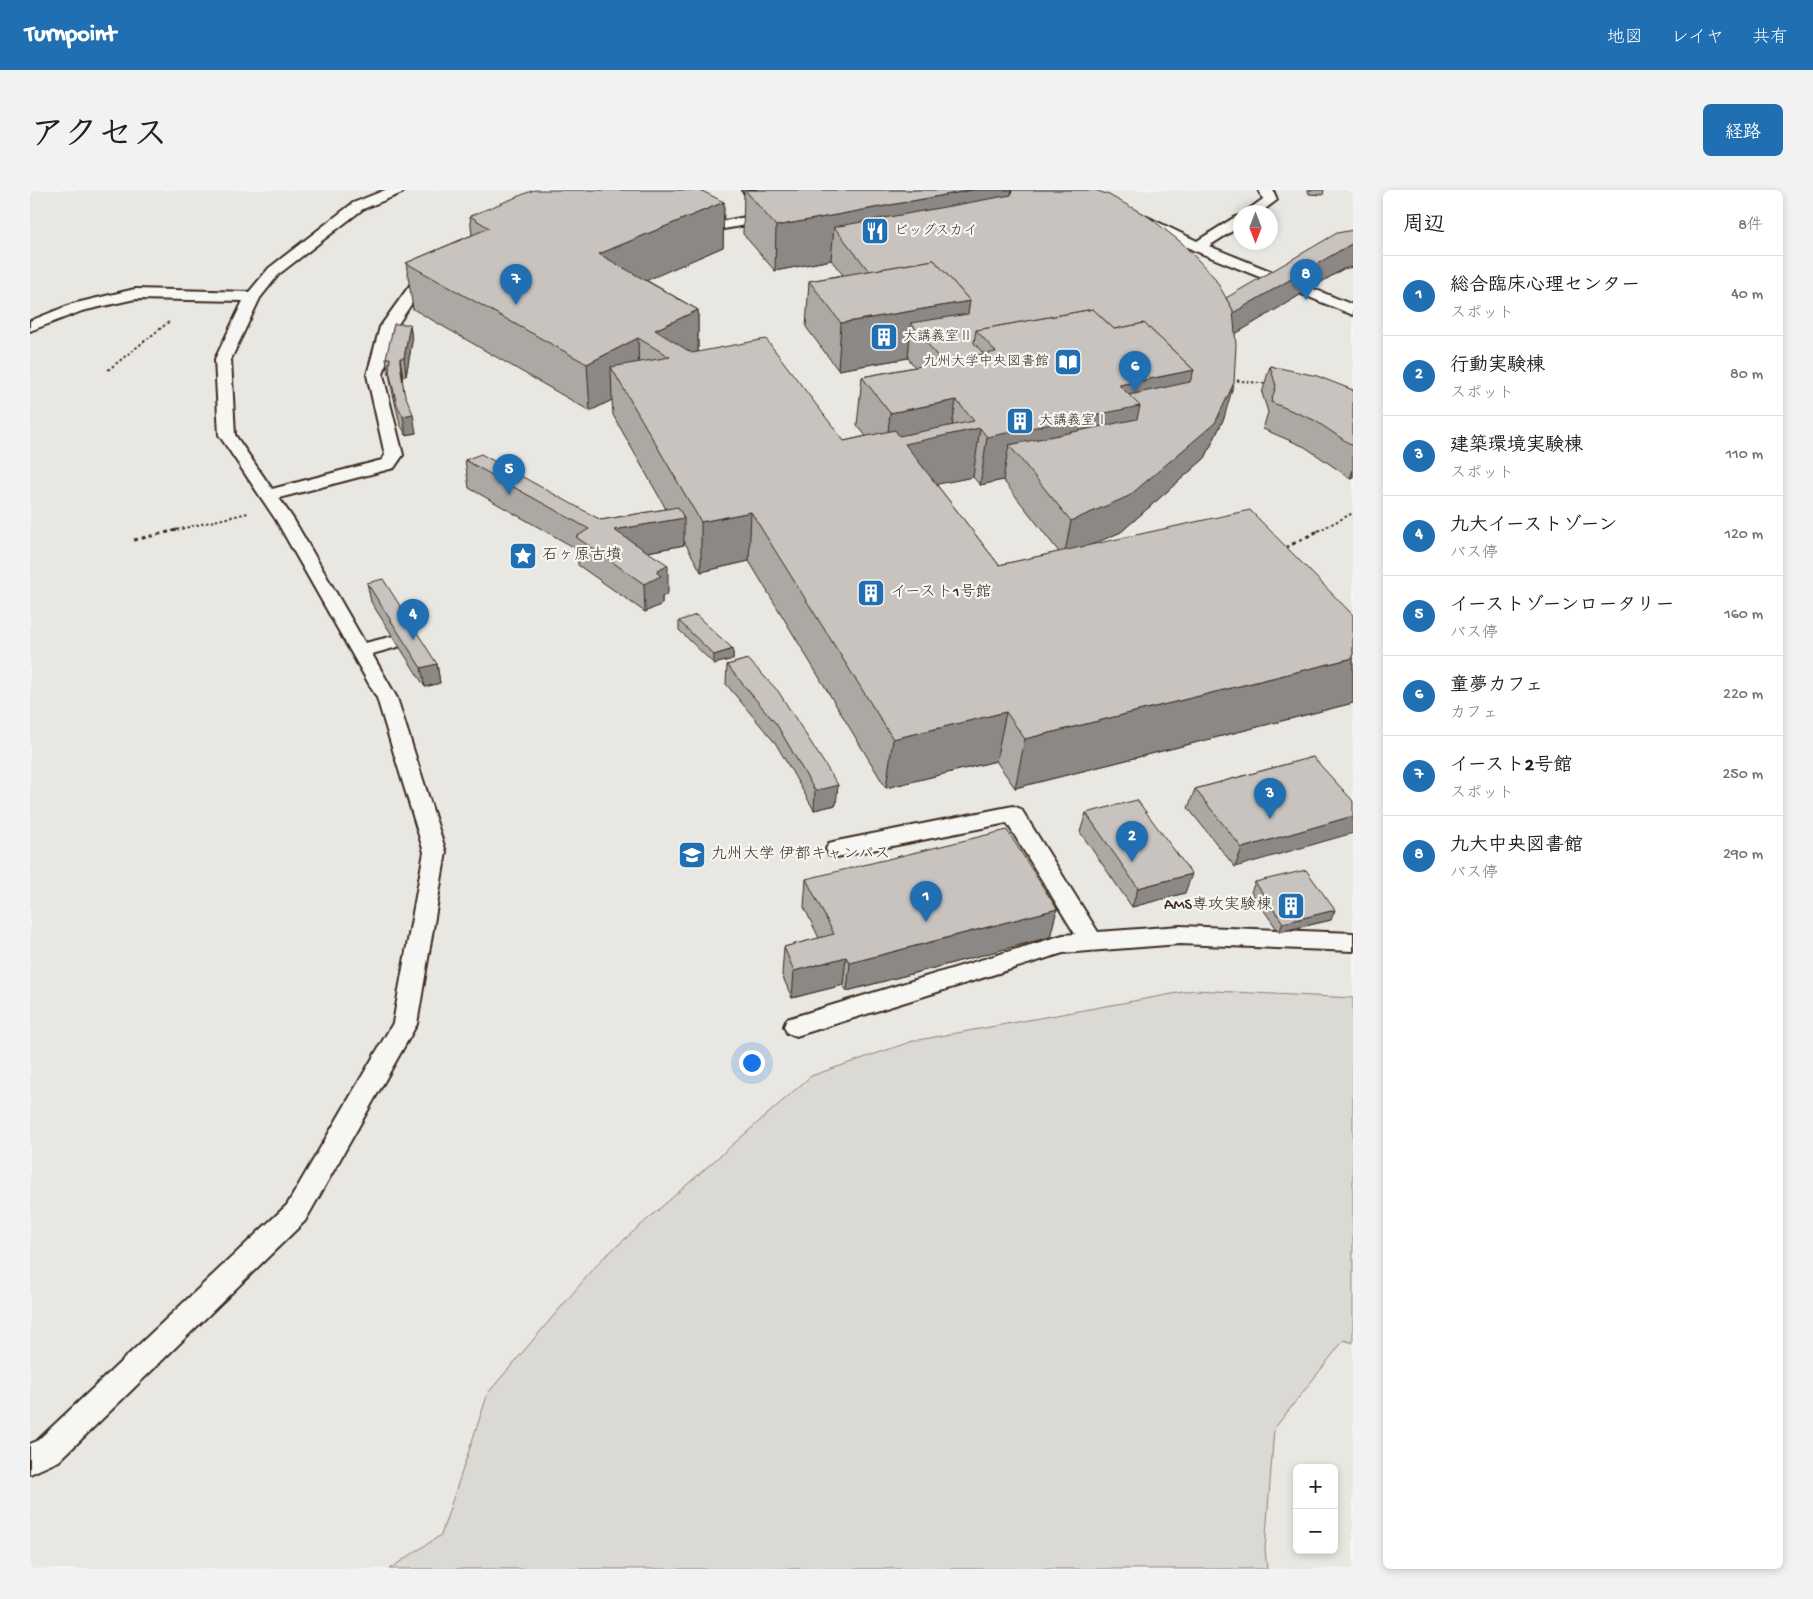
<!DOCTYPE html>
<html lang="ja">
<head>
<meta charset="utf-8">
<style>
	body { margin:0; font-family:"Gochi Hand","Klee One",sans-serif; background:#f2f2f2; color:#202124 }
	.controls { position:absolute; right:15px; bottom:15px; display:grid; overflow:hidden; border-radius:8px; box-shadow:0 2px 8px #0003 }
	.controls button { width:45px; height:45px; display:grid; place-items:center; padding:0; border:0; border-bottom:1px solid #e0e0e0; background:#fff; color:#202124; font:25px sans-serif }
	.compass { position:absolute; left:1203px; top:15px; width:45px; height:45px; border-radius:50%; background:#fff; box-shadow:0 2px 8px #0003; rotate:180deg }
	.you { position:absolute; left:721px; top:872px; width:18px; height:18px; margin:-12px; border:4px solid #fff; border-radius:50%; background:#1a73e8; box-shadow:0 0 0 8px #1a73e833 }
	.badge { display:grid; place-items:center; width:32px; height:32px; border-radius:50%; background:#1f6fb2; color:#fff; font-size:16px; font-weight:700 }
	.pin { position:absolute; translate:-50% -41px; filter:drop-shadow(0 1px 2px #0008) }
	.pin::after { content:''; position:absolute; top:26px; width:18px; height:15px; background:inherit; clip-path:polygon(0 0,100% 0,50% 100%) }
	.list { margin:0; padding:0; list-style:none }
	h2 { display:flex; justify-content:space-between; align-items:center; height:65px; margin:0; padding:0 20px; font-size:21px }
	h2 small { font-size:16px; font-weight:400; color:#757577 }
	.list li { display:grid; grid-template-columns:32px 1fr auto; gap:15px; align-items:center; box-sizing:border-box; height:80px; padding:0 20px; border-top:1px solid #e0e0e0 }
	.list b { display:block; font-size:19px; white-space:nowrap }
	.list p { margin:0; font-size:16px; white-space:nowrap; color:#757577 }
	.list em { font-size:16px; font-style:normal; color:#757577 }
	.map { position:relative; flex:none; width:1323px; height:1379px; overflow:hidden; border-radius:8px }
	header { display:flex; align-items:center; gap:30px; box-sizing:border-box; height:70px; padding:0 25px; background:#1f6fb2; color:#fff }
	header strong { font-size:24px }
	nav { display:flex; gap:28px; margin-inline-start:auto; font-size:18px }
	.intro { display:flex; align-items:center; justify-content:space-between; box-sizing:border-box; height:120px; padding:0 30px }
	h1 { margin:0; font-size:35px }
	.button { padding:12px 22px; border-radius:8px; background:#1f6fb2; color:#fff; font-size:18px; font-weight:700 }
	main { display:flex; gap:30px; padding:0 30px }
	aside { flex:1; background:#fff; border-radius:8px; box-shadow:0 2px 8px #0003 }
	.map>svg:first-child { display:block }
</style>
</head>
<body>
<header>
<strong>Turnpoint</strong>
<nav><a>地図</a><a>レイヤ</a><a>共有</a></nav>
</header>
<div class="intro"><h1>アクセス</h1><a class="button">経路</a></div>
<main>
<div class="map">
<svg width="1323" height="1379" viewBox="0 0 1323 1379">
	<rect width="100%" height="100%" fill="#f6f6f2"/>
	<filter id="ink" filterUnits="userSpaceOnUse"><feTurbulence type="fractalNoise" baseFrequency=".02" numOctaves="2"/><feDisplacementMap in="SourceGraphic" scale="10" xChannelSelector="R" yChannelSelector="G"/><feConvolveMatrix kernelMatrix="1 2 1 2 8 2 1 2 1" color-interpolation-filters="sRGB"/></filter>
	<g filter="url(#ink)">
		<!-- built -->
		<path fill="#e8e7e2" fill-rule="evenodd" d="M0 0H1323V1379H0ZM1210 22H1240V52H1210ZM1267 1278H1304V1360H1267Z"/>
		<!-- green -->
		<path fill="#dad9d3" stroke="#8a8278" d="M1164 800 1323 808V1153L1314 1150 1244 1239 1235 1359 1237 1379H359L411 1345 458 1203 571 1070 781 886 883 851Z"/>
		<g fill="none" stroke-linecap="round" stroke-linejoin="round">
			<!-- service casing -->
			<g stroke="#3b2a1e" stroke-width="4">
				<g id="service">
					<path d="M355 0H374L372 3 333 19 249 84 230 108 201 169 205 245 242 299 352 270 355 265 337 185 350 137 380 95 398 82H408L410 85 390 101 366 137 353 185 373 265 364 278 249 308 264 330 335 453 364 446 371 448 374 452 371 456 342 464 367 508 416 662 387 834 275 1031 29 1271 0 1284V1254L7 1251 257 1015 363 833 394 662 347 508 246 330 189 245 185 169 213 111 105 109 52 121 0 141V131L42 114 105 99 219 102 239 78 323 13Z"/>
					<path d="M712 0H726L748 27 746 30 682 41 660 33 658 30 665 26 683 33 732 24Z"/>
					<path d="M1229 0H1243L1247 10 1231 22H1215L1233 9Z"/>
					<path d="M1111 24 1167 51 1205 27 1210 26V36L1179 56 1323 115V125L1163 60 1106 31 1104 28 1106 25Z"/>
					<path d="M983 616 991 619 1068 742 1150 736 1323 743V761L1150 754 1033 763 766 846 757 843 754 836 757 829 1033 745 1045 744 977 633 807 667 799 665 796 659 799 653 807 651Z"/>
				</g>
			</g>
			<!-- path-far1 -->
			<g stroke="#3b2a1e" stroke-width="2" stroke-dasharray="2.5 2.5" stroke-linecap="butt">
				<path d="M78 180 140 131"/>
				<path d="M1202 190 1238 194"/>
				<path d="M142 341 218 323"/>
				<path d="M1288 341 1323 323"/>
			</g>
			<!-- path -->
			<g stroke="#3b2a1e" stroke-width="3" stroke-dasharray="4 4" stroke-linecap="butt">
				<path d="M104 350 147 340"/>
				<path d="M1255 358 1290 340"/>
			</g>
			<!-- service -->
			<use href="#service" fill="#f6f6f2" fill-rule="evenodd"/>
		</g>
		<!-- wall -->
		<g fill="#aca8a3" stroke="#3b2a1e" fill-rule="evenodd">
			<path d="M714 0H1065L1196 108 1313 79 1205 144 1194 228 1175 268 1091 342 1062 354 1323 425V513L985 598 966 571 856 598 719 371 671 382 654 351V355L618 362 638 403 632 407V414L615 422 548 375 547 359 439 298 435 270 571 330 636 319 583 225 582 210 560 221 383 119 376 73 442 45 440 26 694 12 693 57 616 90 668 120V161L814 251 836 246 827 235 832 187 885 177 878 168 808 180 776 137 779 91 813 85 801 70 745 81 713 44ZM943 287 950 295 973 290 1029 362 969 375 906 294Z"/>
			<path d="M1278 0H1294L1293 5 1279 4Z"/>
			<path d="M380 134 382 152 376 186H373L372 190 374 203 386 243 376 245 370 234 362 200 356 168Z"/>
			<path d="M1240 176 1323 200V287L1320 288 1275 257 1233 239 1238 222 1232 203Z"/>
			<path d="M337 393 407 474 410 493 395 497 341 412Z"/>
			<path d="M649 431 703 459V469L684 474 649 440Z"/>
			<path d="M718 469 806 615 784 620 746 554 696 494 697 475Z"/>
			<path d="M1283 567 1205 677 1158 618 1165 599Z"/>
			<path d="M1056 623 1155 703 1102 717 1050 642Z"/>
			<path d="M776 689 1027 719 1020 747 817 801 813 795 762 808 752 785 754 757 789 748 774 717Z"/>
			<path d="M1225 692 1301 730 1249 742 1221 702Z"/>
		</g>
		<!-- shaded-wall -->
		<g fill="#8c8885" stroke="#3b2a1e">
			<path d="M942 0H982L976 37H804L801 70 745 81 746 36Z"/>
			<path d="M694 12 693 57 572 110 569 64Z"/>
			<path d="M1323 53V77L1313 79 1192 152 1199 125Z"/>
			<path d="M940 111 934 158 881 133 878 168 808 180 811 133Z"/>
			<path d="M668 120V167H640L625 140Z"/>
			<path d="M380 134 382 152 376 186 374 168Z"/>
			<path d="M608 148 609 196 581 177 582 210 560 221 557 174Z"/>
			<path d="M370 168 373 186 372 190 370 172Z"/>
			<path d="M1164 180 1151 227 979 255 973 290 950 295 957 247 1089 195Z"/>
			<path d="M1204 193 1194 228 1175 268 1091 342 1034 367 1041 331Z"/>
			<path d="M926 210 921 244 950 238 943 287 869 302 855 271 860 223Z"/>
			<path d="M383 224 386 243 376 245 373 226Z"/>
			<path d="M1323 280V287L1320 288Z"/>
			<path d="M721 322 719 371 671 382V332Z"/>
			<path d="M654 328V355L586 368 584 340Z"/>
			<path d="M638 375V403L632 407V414L615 422 614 394 626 382Z"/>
			<path d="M703 459V469L684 474V465Z"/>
			<path d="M1323 468V513L985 598 995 549Z"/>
			<path d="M407 474 410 493 395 497 391 478Z"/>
			<path d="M976 522 966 571 856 598 863 549Z"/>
			<path d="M808 595 806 615 784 620 785 601Z"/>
			<path d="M1323 626V643L1205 677 1212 658Z"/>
			<path d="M1162 684 1155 703 1102 717 1108 698Z"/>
			<path d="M1027 719 1020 747 817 801 820 773Z"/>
			<path d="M1305 720 1301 730 1249 742 1253 733Z"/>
			<path d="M816 767 813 795 762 808 764 781Z"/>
		</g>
		<!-- building -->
		<g fill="#c8c3be" stroke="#3b2a1e">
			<path d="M504 0H670L694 12 569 64 668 120 625 140 662 163 736 149 814 251 865 240 869 246 944 231 926 210 860 223 832 187 966 162 946 140 1063 119 1084 139 1114 133 1164 180 1089 195 1110 216 957 247 950 238 875 254 969 375 1220 320 1323 425V468L995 549 976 522 863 549 721 322 671 332 581 177 640 167 608 148 557 174 376 73 459 38 440 26Z"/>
			<path d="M715 0H942L746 36Z"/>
			<path d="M982 0H1065L1079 5 1119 27 1152 53 1184 87 1203 120 1206 155 1204 193 1185 233 1099 306 1041 331 979 255 1107 229 1110 216 1099 205 1160 192 1164 180 1114 133 1084 139 1063 119 946 140 944 153 954 164 912 172 881 133 938 124 940 111 904 70 839 81 804 37 981 5Z"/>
			<path d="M1323 40V53L1203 123V120L1196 108 1307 43Z"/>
			<path d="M904 70 940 111 811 133 779 91Z"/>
			<path d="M364 134H380L374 168H370V172L374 202 383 224 373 226 367 215 359 181 360 168H356Z"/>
			<path d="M1240 176 1287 186 1323 200V256L1284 230 1241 212 1246 196Z"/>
			<path d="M451 264 571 330 648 317 654 328 584 340 638 375 626 382 631 386 614 394 546 347 559 339 435 270Z"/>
			<path d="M353 389 407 474 391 478 337 393Z"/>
			<path d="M666 425 703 459 684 465 649 431Z"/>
			<path d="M718 469 748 501 808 595 785 601 747 535 697 475Z"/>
			<path d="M1283 567 1323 611V626L1212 658 1165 599Z"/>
			<path d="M1107 610 1162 684 1108 698 1056 623Z"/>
			<path d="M977 640 1027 719 820 773 816 767 764 781 754 757 804 744 776 689Z"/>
			<path d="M1276 680 1305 720 1253 733 1225 692Z"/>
		</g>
	</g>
	<!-- icons -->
	<defs>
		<g id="restaurant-square" transform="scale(1.4375)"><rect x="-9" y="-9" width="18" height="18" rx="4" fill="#1f6fb2" stroke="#f6f6f2"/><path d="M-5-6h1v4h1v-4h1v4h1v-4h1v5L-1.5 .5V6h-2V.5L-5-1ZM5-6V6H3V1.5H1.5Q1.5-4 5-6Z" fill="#fff"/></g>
		<g id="building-square" transform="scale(1.4375)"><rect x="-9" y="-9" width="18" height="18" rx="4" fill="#1f6fb2" stroke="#f6f6f2"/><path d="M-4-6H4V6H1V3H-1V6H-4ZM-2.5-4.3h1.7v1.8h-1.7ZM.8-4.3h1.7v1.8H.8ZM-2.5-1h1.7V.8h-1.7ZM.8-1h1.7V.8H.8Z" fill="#fff"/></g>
		<g id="library-square" transform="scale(1.4375)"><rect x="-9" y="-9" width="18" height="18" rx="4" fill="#1f6fb2" stroke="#f6f6f2"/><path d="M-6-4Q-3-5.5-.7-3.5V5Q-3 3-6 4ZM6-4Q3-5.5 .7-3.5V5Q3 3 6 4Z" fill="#fff"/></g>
		<g id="sight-square" transform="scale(1.4375)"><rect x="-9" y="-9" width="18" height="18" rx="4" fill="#1f6fb2" stroke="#f6f6f2"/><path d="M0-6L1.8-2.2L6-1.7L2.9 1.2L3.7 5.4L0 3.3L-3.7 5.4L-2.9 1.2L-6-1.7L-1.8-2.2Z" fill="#fff"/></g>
		<g id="university-square" transform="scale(1.4375)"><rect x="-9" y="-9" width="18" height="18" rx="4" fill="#1f6fb2" stroke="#f6f6f2"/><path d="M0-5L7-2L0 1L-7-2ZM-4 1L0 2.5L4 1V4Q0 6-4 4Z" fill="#fff"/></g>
	</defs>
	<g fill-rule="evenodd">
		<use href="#restaurant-square" x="845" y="41"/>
		<use href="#building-square" x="854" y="147"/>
		<use href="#library-square" x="1038" y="172"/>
		<use href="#building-square" x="990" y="231"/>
		<use href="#sight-square" x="493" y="366"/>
		<use href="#building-square" x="841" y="403"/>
		<use href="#university-square" x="662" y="665"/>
		<use href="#building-square" x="1261" y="716"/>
	</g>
	<g text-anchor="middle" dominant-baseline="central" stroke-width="4.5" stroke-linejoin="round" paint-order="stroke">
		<!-- far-poi labels -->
		<g font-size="14" fill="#3b2a1e" stroke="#f6f6f2" text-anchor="start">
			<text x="864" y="41">ビッグスカイ</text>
			<text x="873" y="147">大講義室Ⅱ</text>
			<text x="1019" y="172" text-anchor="end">九州大学中央図書館</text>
			<text x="1009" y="231">大講義室Ⅰ</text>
		</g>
		<!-- poi labels -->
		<g font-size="16" fill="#3b2a1e" stroke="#f6f6f2" text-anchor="start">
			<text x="512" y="366">石ヶ原古墳</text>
			<text x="860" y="403">イースト1号館</text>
			<text x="681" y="665">九州大学 伊都キャンパス</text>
			<text x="1242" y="716" text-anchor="end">AMS専攻実験棟</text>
		</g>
	</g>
</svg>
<div class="controls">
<button>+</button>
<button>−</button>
</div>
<svg class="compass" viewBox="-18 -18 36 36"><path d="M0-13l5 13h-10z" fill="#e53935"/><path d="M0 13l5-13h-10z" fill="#757577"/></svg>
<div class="you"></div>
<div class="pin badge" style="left:896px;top:732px">1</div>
<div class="pin badge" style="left:1102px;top:672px">2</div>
<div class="pin badge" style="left:1240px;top:629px">3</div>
<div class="pin badge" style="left:383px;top:450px">4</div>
<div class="pin badge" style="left:479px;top:305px">5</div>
<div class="pin badge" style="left:1105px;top:202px">6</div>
<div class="pin badge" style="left:486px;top:115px">7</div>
<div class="pin badge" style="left:1276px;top:110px">8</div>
</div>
<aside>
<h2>周辺<small>8件</small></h2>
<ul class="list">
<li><span class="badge">1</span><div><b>総合臨床心理センター</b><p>スポット</p></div><em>40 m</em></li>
<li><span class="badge">2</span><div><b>行動実験棟</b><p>スポット</p></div><em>80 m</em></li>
<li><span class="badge">3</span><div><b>建築環境実験棟</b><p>スポット</p></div><em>110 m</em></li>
<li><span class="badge">4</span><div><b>九大イーストゾーン</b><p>バス停</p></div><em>120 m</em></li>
<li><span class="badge">5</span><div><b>イーストゾーンロータリー</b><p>バス停</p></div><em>160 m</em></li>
<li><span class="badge">6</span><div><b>童夢カフェ</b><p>カフェ</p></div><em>220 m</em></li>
<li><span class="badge">7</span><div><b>イースト2号館</b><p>スポット</p></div><em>250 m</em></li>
<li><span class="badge">8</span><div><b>九大中央図書館</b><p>バス停</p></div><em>290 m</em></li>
</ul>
</aside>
</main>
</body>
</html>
